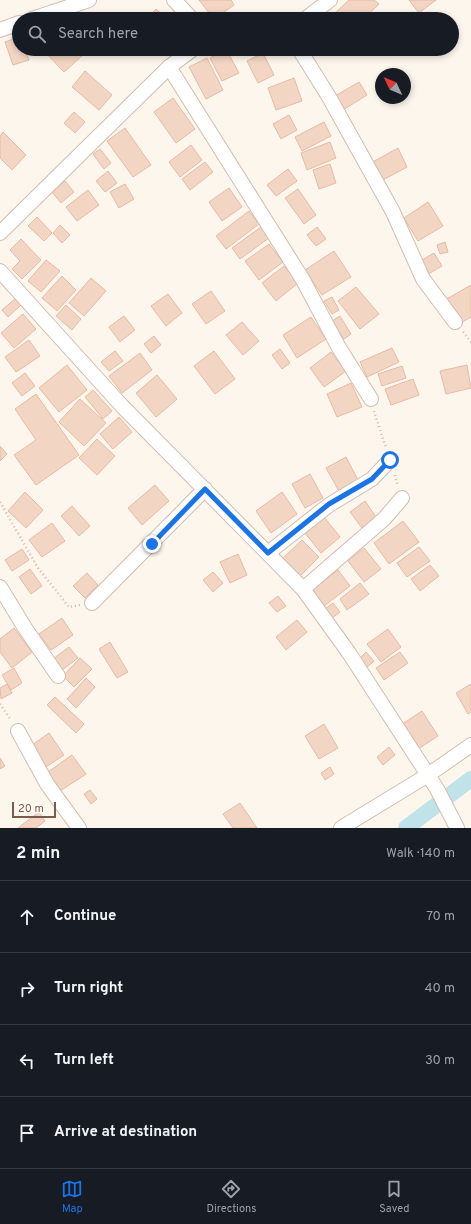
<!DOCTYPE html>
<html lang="en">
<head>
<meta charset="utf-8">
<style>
	body { margin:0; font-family:Overpass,sans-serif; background:#20242c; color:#f1f3f6 }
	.compass { position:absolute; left:375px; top:68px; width:36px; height:36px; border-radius:50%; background:#171b24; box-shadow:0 2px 6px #0003; rotate:314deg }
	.scale { position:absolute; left:12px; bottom:10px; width:44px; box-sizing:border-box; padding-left:4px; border:2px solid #7a5c4d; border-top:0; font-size:11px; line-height:14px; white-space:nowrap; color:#7a5c4d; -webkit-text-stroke:3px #fffaf3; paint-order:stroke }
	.stop { position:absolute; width:12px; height:12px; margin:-9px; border:3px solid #1a73e8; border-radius:50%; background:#fff }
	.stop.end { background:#1a73e8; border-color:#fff; box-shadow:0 1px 4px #0008 }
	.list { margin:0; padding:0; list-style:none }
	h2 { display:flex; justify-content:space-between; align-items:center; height:52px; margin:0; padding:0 16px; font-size:17px }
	h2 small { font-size:13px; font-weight:400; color:#9ea1a6 }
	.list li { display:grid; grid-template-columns:26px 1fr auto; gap:12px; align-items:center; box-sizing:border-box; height:72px; padding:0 16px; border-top:1px solid #363941 }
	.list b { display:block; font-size:15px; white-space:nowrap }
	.list em { font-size:13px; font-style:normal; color:#9ea1a6 }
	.icon { flex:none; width:22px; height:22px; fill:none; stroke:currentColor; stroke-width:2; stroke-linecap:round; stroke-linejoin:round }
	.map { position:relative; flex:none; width:471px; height:828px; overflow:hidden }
	.search { position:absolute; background:#171b24; box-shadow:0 2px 6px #0003; left:12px; right:12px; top:12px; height:44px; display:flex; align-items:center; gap:10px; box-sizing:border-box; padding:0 14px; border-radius:22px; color:#9ea1a6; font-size:15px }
	.sheet { height:340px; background:#171b24 }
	nav { display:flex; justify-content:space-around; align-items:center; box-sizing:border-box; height:56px; border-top:1px solid #363941; background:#171b24; font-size:11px; color:#9ea1a6 }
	nav a { display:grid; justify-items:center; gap:2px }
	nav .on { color:#1a73e8 }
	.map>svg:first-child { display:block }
</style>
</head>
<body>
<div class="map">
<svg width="471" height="828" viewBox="0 0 471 828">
	<rect width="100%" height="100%" fill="#fdf6ec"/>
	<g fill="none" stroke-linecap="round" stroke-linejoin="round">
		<!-- canal -->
		<path stroke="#bfe3e8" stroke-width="16" d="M406 828 471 779"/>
	</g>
	<!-- building -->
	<g fill="#f3d5c3" stroke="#e6bba3">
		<path d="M199 0H231L234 5 214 19Z"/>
		<path d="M349 0H374L379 4 363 19H335L332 16Z"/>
		<path d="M409 0H436L419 13Z"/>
		<path d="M156 9 167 19H147Z"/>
		<path d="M19 37V49H25L29 60 13 65 5 42Z"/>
		<path d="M48 49H77L83 55 64 72 45 52Z"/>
		<path d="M226 49 239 73 222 81 210 58Z"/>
		<path d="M263 53 274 75 258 83 247 61Z"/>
		<path d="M207 58 223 90 206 99 189 67Z"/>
		<path d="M85 71 112 95 99 110 72 87Z"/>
		<path d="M294 78 302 101 276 110 268 88Z"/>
		<path d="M359 82 367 95 343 110 335 96Z"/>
		<path d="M173 98 195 129 176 143 154 112Z"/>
		<path d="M74 112 85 122 75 133 64 123Z"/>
		<path d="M289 115 297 130 281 139 273 124Z"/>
		<path d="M324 122 331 136 302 151 295 137Z"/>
		<path d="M125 128 151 165 133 177 107 141Z"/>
		<path d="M3 132 26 155 12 170 0 158V136Z"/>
		<path d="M330 142 336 158 307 170 301 153Z"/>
		<path d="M191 145 202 160 180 177 169 162Z"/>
		<path d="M398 148 407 167 381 181 371 163Z"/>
		<path d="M100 149 111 163 104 169 93 154Z"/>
		<path d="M205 162 213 172 190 190 182 179Z"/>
		<path d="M330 164 336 183 319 189 313 170Z"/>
		<path d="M288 169 297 181 276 196 267 185Z"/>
		<path d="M108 171 117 183 105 192 96 181Z"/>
		<path d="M65 181 74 192 61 203 52 192Z"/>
		<path d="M125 184 134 199 119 208 110 192Z"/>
		<path d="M229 188 242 207 222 221 209 202Z"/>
		<path d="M298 189 316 215 304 224 285 198Z"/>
		<path d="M88 190 99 205 77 221 66 207Z"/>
		<path d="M428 202 443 226 418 241 404 218Z"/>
		<path d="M249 211 259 224 226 249 216 236Z"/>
		<path d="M37 217 52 233 44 241 28 226Z"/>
		<path d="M60 225 70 235 62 243 53 233Z"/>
		<path d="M261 227 269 238 240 259 232 248Z"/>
		<path d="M317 227 326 239 316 246 307 235Z"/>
		<path d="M21 239 41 260 22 279 12 269 20 261 10 250Z"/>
		<path d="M445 242 448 252 440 254 437 245Z"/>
		<path d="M269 244 283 262 259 280 245 261Z"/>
		<path d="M334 251 351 277 322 295 305 270Z"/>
		<path d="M434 253 442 266 425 276 417 263Z"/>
		<path d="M46 260 60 271 41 292 28 281Z"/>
		<path d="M284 266 298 283 276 301 262 283Z"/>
		<path d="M62 276 76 290 57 311 42 298Z"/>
		<path d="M91 278 106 291 84 316 69 303Z"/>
		<path d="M471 285V317L459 324 445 300Z"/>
		<path d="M356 287 379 314 360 329 338 301Z"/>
		<path d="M211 291 225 311 206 324 192 304Z"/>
		<path d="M168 294 182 313 166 326 151 306Z"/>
		<path d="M332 297 339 310 332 314 324 301Z"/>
		<path d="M16 298 21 305 8 317 2 310Z"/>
		<path d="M66 305 81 319 72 330 56 316Z"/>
		<path d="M23 314 36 329 14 348 1 333Z"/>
		<path d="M124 316 135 330 120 342 109 327Z"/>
		<path d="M340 316 351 334 344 339 332 321Z"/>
		<path d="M311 317 326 339 297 358 283 335Z"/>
		<path d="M242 322 259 341 243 355 226 335Z"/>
		<path d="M154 336 161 345 151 353 144 344Z"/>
		<path d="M29 340 40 356 16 372 5 357Z"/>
		<path d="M392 348 399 362 367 377 360 362Z"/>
		<path d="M280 349 290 363 282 369 272 355Z"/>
		<path d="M115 351 123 361 109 371 101 362Z"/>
		<path d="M214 351 235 379 215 394 194 366Z"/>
		<path d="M331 352 346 371 324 387 310 368Z"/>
		<path d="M140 353 152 370 122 393 109 376Z"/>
		<path d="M67 365 87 390 59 412 39 388Z"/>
		<path d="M467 365 471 388 446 394 440 371Z"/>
		<path d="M402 366 406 378 382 386 378 374Z"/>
		<path d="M25 373 35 386 22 396 12 383Z"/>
		<path d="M157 375 177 399 156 417 136 393Z"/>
		<path d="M413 379 419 395 391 405 385 389Z"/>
		<path d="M351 383 362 407 337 417 327 394Z"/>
		<path d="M93 390 112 411 103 419 85 397Z"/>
		<path d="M36 394 79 455 36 485 14 455 36 440 15 409Z"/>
		<path d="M80 399 106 423 84 446 59 422Z"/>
		<path d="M119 417 132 432 113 449 100 434Z"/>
		<path d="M97 439 115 456 97 475 79 458Z"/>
		<path d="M0 446 7 454 0 461Z"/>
		<path d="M346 457 358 480 339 491 326 468Z"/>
		<path d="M310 474 323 498 305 508 292 484Z"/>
		<path d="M155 485 169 501 142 525 128 508Z"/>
		<path d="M25 492 43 510 26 528 8 511Z"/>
		<path d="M282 492 297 514 271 533 256 511Z"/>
		<path d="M365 501 376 517 362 528 350 512Z"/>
		<path d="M72 506 90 526 79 536 61 516Z"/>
		<path d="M324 517 340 537 321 553 305 533Z"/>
		<path d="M403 521 419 542 389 564 374 543Z"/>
		<path d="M52 523 65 541 42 557 29 540Z"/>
		<path d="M302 540 319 557 298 578 281 560Z"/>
		<path d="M419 547 430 561 407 577 397 563Z"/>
		<path d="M364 548 381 569 364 582 348 561Z"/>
		<path d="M22 549 29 560 12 571 5 560Z"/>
		<path d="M238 554 247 575 230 583 220 562Z"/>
		<path d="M430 565 439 576 420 591 411 579Z"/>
		<path d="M30 569 42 586 31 594 19 577Z"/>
		<path d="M338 570 350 586 324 606 311 590Z"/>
		<path d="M213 572 223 583 213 592 203 580Z"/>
		<path d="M87 573 98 585 85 598 73 586Z"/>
		<path d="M360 583 369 594 347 610 340 599Z"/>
		<path d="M278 596 286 606 277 612 269 603Z"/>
		<path d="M333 603 340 612 328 621 321 612Z"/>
		<path d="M62 618 73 635 51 650 39 634Z"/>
		<path d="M297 620 307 632 286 650 276 637Z"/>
		<path d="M14 628 32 652 12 668 0 652V639Z"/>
		<path d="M388 629 401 647 381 662 367 644Z"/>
		<path d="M110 642 128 672 117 678 99 649Z"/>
		<path d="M69 647 78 658 62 670 53 659Z"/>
		<path d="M366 652 374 661 363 671 356 662Z"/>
		<path d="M400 652 408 663 384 680 376 668Z"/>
		<path d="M80 658 92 669 74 687 63 676Z"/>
		<path d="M14 668 22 683 11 690 2 675Z"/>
		<path d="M86 678 95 687 76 708 67 699Z"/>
		<path d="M7 684 12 693 1 699 0 688Z"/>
		<path d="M471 684V712L468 714 456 693Z"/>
		<path d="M55 697 84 724 76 733 47 705Z"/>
		<path d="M422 711 438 736 418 749 401 725Z"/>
		<path d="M324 724 338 748 319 759 305 736Z"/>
		<path d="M49 733 64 755 43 769 28 748Z"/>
		<path d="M389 747 395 755 383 765 377 757Z"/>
		<path d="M72 755 86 774 57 793 45 774Z"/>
		<path d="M0 758 5 766 0 769Z"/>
		<path d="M330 767 334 774 325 780 321 773Z"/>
		<path d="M90 790 97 799 91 804 84 794Z"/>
		<path d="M240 803 257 828H233L223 814Z"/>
		<path d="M39 812 45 821 36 828H18Z"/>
	</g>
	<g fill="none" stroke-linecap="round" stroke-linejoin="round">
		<!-- street casing -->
		<g stroke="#d1beb0" stroke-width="16">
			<g id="street">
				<path d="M174 0 192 19"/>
				<path d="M32 19 89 0"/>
				<path d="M305 19 330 0"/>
				<path d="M0 30 19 23"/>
				<path d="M299 49 329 97 393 212 423 279 455 322"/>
				<path d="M169 67 303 280 338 346 371 399"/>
				<path d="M0 233 169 67 193 49"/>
				<path d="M0 271 122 406 303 589 349 653 437 789 457 828"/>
				<path d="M268 553 329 505 372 479 390 460"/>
				<path d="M0 587 25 628 58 676"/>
				<path d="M303 589 384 519 402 498"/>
				<path d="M92 603 205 489"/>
				<path d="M18 731 47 784 79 828"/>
				<path d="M341 828 428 775 471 745"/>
			</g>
		</g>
		<!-- path -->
		<g stroke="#d9b8a5" stroke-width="2.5" stroke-dasharray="1 3" stroke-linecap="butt">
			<path d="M463 332 471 342"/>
			<path d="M374 411 386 448"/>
			<path d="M395 475 398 486"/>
			<path d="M0 502 38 568 69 607 80 605"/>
			<path d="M0 704 11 720"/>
		</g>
		<!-- street -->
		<use href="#street" stroke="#fff" stroke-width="14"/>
	</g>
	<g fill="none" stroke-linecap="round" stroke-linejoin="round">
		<!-- route -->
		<path stroke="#1a73e8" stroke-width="5" d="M152 544 205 489 268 553 329 504 372 479 390 460"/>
	</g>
</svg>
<svg class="compass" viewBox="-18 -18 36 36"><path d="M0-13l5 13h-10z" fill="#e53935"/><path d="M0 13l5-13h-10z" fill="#9ea1a6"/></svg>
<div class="scale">20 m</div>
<div class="stop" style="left:390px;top:460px"></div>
<div class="stop end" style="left:152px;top:544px"></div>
<div class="search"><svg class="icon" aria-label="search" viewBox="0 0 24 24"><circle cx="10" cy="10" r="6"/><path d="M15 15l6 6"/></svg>Search here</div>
</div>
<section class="sheet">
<h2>2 min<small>Walk · 140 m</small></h2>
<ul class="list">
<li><svg class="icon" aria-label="ahead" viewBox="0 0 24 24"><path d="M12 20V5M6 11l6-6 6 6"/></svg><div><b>Continue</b></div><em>70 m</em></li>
<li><svg class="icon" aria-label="right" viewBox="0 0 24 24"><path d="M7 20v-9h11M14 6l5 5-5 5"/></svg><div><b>Turn right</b></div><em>40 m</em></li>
<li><svg class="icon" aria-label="left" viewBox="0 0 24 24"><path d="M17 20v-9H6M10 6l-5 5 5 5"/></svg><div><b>Turn left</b></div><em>30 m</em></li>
<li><svg class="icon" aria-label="arrive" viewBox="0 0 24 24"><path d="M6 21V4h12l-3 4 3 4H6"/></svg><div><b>Arrive at destination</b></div></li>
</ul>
</section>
<nav>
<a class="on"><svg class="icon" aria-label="map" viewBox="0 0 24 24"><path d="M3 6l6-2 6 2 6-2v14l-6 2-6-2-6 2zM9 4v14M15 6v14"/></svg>Map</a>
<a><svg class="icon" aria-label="directions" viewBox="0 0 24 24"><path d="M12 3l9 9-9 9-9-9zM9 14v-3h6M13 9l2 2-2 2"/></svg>Directions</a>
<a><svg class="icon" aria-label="saved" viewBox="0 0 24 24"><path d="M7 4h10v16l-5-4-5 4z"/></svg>Saved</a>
</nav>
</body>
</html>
